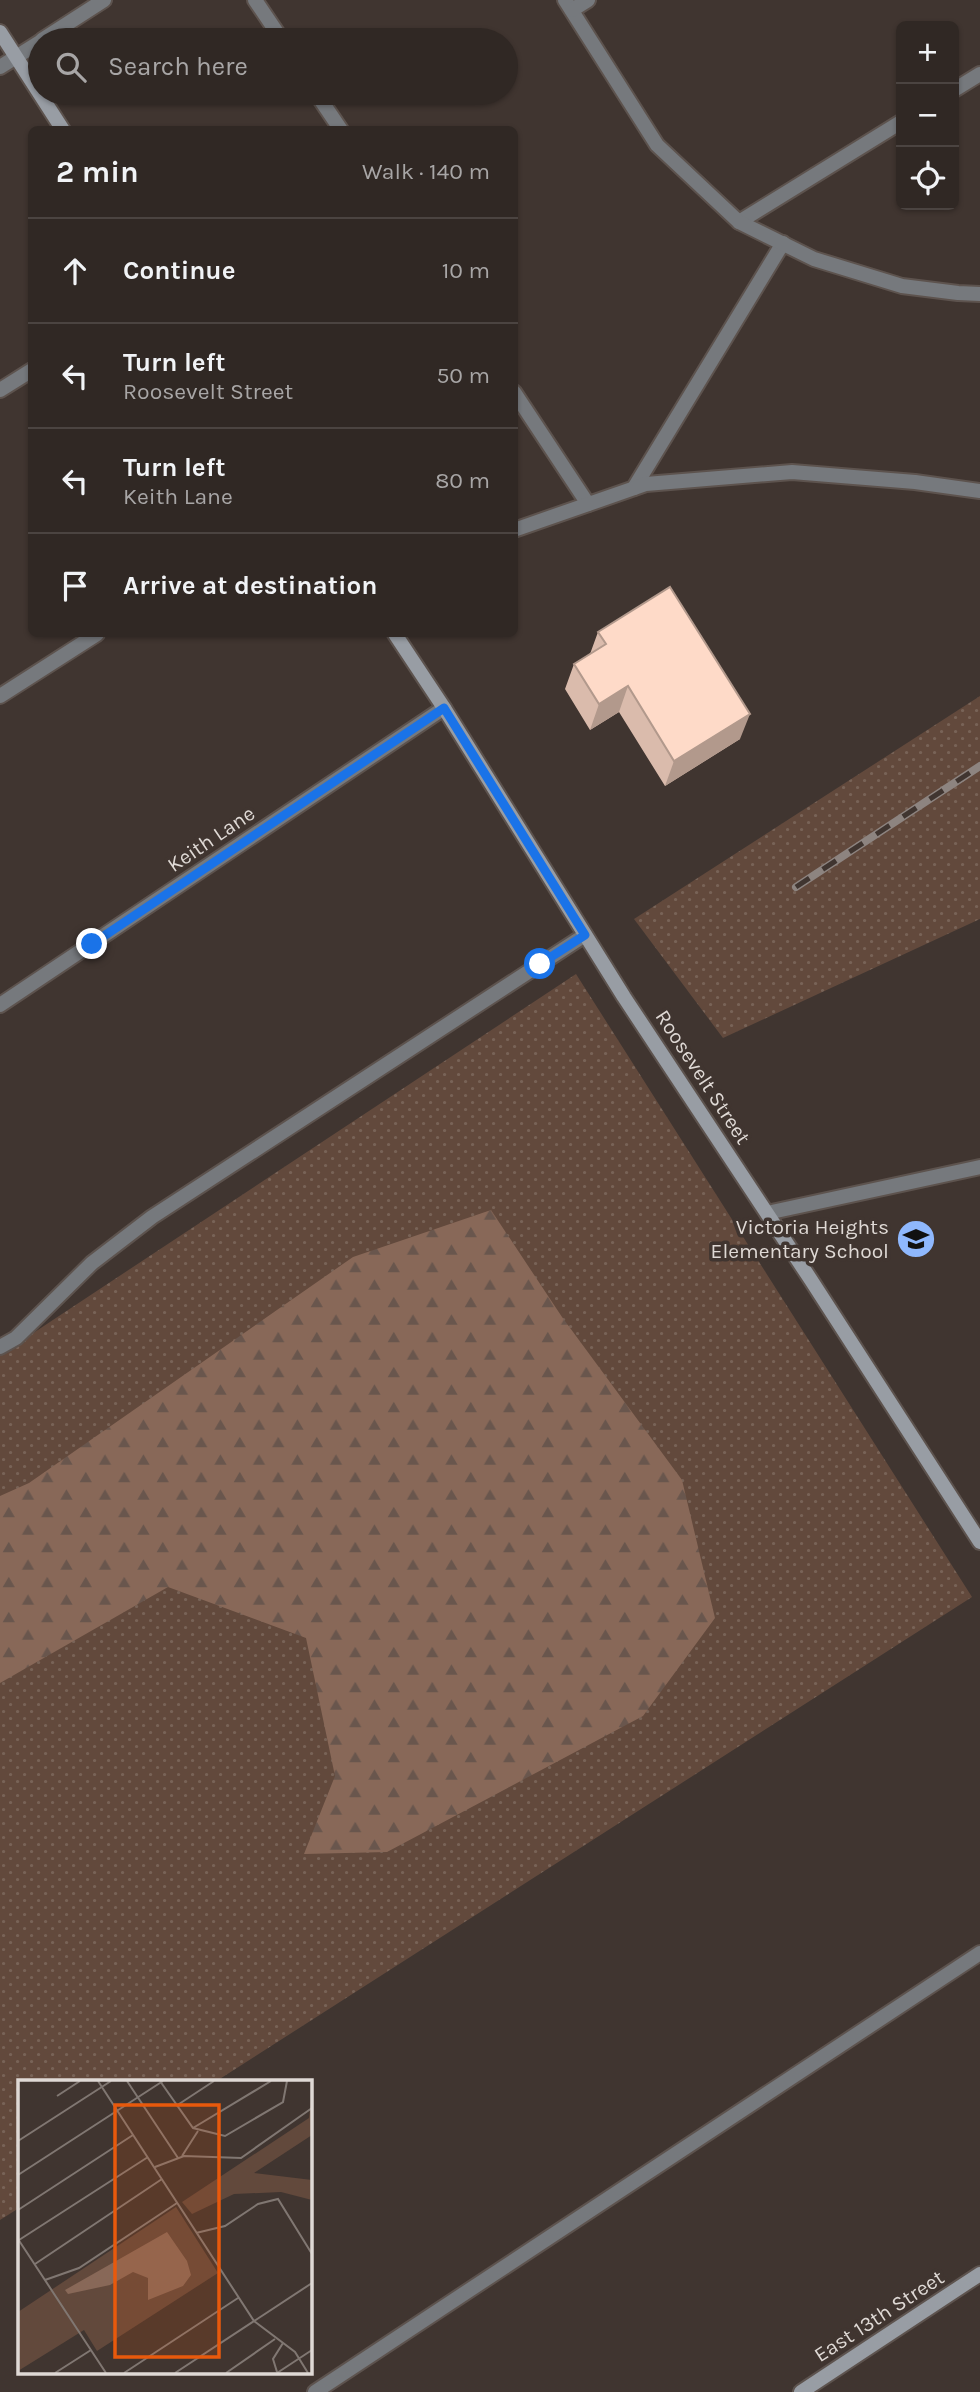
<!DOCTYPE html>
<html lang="en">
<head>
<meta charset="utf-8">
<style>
	body { margin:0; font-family:Karla,sans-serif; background:#38302c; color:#f1f3f6 }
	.controls { position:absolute; right:21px; top:21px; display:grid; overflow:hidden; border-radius:10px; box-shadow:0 2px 5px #0004 }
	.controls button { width:63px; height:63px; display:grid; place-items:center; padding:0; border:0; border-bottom:2px solid #4b4441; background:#302824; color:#f1f3f6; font:35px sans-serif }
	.stop { position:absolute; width:21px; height:21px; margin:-16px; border:5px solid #1a73e8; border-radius:50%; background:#fff }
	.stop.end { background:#1a73e8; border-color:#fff; box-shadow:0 2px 7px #0008 }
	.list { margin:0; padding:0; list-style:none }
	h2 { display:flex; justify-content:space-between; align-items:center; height:91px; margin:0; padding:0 28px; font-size:30px }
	h2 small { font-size:23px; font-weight:400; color:#a8a6a6 }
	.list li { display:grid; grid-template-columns:46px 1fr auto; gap:21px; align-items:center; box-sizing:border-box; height:105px; padding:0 28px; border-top:2px solid #4b4441 }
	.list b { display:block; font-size:26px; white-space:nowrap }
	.list p { margin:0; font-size:23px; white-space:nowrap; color:#a8a6a6 }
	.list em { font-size:23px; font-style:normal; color:#a8a6a6 }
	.icon { flex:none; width:38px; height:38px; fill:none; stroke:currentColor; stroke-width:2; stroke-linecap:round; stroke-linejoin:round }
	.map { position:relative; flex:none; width:980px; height:2392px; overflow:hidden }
	.search { position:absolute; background:#302824; box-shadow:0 2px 5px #0004; left:28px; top:28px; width:490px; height:77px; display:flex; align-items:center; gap:18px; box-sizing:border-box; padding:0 24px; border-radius:38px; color:#a8a6a6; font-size:26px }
	.panel { position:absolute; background:#302824; box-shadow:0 2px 5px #0004; left:28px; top:126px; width:490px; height:511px; border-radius:10px }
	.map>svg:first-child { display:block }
</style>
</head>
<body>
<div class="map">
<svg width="980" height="2392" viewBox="0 0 980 2392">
	<defs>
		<pattern id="grass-dots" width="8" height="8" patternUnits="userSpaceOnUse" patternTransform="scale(1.75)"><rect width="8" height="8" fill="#62493c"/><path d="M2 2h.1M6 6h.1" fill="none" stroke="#786357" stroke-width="1.8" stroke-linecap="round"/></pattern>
		<pattern id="forest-firs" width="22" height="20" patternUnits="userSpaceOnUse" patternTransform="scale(1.75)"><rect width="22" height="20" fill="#886858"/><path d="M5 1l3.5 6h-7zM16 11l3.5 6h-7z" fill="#69564d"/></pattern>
	</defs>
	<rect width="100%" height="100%" fill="#403530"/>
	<!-- grass -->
	<g fill="url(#grass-dots)">
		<path d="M980 696V919L723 1038 634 919Z"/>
		<path d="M576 974 972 1597 215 2082H19V2208L0 2220V1355Z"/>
	</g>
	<!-- forest -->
	<path fill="url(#forest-firs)" d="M491 1210 562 1317 682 1480 715 1618 643 1716 387 1852 304 1854 335 1776 306 1638 168 1587 0 1683V1496L29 1483 353 1257Z"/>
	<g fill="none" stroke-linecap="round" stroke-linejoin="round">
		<!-- lane casing -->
		<g stroke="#5d534e" stroke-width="18">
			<g id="lane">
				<path d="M255 0 282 40"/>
				<path d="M42 40 104 0"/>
				<path d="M0 67 40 42"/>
				<path d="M954 90 980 74"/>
				<path d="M316 93 341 130"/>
				<path d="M739 222 901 122"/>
				<path d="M514 392 588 504"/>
				<path d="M634 488 783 243"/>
				<path d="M514 530 646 484 792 472 915 482 980 491"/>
				<path d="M0 696 97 634"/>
				<path d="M767 1213 980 1167"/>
				<path d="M0 1347 16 1338 92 1263 152 1217 585 935"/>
				<path d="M315 2392 980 1953"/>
			</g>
		</g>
		<!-- street casing -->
		<g stroke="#5d534e" stroke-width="18">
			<g id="street">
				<path d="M565 0 657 145 739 222 814 259 902 286 958 293 980 294"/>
				<path d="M572 10 588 0"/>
				<path d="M0 390 32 370"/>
				<path d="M0 1005 444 708"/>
			</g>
		</g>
		<!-- secondary casing -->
		<g stroke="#5d534e" stroke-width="18">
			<g id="secondary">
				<path d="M0 32 63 130"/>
				<path d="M395 634 444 708 624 997 811 1280 980 1542"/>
				<path d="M801 2392 980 2274"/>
			</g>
		</g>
		<!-- lane -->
		<use href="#lane" stroke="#76797d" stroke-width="14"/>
		<!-- street -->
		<use href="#street" stroke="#76797d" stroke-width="14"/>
		<!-- secondary -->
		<use href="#secondary" stroke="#989da4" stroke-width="14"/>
		<!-- rail casing -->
		<g stroke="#8d8480" stroke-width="8">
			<path id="rail" d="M796 887 980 766"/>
		</g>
		<!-- rail -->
		<use href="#rail" stroke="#403530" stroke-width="5" stroke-dasharray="16" stroke-linecap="butt"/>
	</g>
	<!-- wall -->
	<path fill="#dabbac" d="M598 632 740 739 665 786 619 712 590 730 565 689 574 664 590 654Z"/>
	<!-- shaded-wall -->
	<g fill="#b2998c">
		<path d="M628 686 619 712 590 730 599 704Z"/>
		<path d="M750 714 740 739 665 786 674 761Z"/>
	</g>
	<!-- building -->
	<path fill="#fedac8" stroke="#b2998c" stroke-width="2" d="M670 587 750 714 674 761 628 686 599 704 574 664 606 644 598 632Z"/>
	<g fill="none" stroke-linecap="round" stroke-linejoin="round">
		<!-- route -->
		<path stroke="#1a73e8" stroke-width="9" d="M92 944 444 708 585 935 540 964"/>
	</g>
	<!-- icons -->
	<defs>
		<g id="school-disc" transform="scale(2.0125)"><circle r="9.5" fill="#8fb8fd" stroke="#403530"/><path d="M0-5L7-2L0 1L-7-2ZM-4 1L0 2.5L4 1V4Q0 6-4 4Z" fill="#111"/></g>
	</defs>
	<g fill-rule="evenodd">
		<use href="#school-disc" x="916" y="1239"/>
	</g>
	<g text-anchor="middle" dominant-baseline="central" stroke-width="7" stroke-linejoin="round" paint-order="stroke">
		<!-- street labels -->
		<g font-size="21" fill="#dfd9d5" stroke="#403530">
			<text transform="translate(211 839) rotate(-34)">Keith Lane</text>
			<text transform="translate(703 1077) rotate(57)">Roosevelt Street</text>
			<text transform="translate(879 2316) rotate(-33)">East 13th Street</text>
		</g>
		<!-- poi labels -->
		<g font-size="21" fill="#dfd9d5" stroke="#403530" text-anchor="end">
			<text x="889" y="1227">Victoria Heights<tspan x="889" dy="24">Elementary School</tspan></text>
		</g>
	</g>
	<!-- overview -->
	<g transform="translate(18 2080)">
		<rect width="294" height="294" fill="#403530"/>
		<path d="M294 12V55L236 93 294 100V120L263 112 216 114 174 134 164 122 291 38ZM158 127 200 193 79 271 66 250 0 291V232Z" fill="#62493c"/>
		<path d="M149 152 169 181 173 195 165 206 130 220V198L115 192 92 205 50 214 47 210Z" fill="#886858"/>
		<path fill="none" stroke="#807772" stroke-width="2" d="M80 1 236 241 277 272 290 293M109 1 160 78M142 1 175 48 207 56 265 22 269 1M39 16 62 1M158 26 196 1M175 48 253 1M0 61 93 1M164 76 180 51M137 87 166 76 223 78 294 28M0 95 145 1M0 130 115 55M178 153 207 146 240 124 260 119 294 174M0 159 88 293M1 160 130 77M17 184 144 99M27 200 61 188 159 123M259 292 255 279 265 263M37 293 73 270M106 293 220 218M157 293 294 203M208 293 257 259M259 293 294 270"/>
		<path fill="#e8590c" fill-opacity="0.15" stroke="#e8590c" stroke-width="3.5" d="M97 25H201V277H97Z"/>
		<rect width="294" height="294" fill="none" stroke="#dfd9d5" stroke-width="3.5"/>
	</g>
</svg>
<div class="controls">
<button>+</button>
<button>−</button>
<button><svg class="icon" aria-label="locate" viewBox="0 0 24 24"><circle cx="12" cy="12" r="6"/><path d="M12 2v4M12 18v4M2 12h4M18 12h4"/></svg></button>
</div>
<div class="stop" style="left:540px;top:964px"></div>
<div class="stop end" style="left:92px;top:944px"></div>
<div class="search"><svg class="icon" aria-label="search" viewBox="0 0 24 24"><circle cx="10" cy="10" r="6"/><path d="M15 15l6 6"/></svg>Search here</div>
<section class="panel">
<h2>2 min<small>Walk · 140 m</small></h2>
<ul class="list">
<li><svg class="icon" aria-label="ahead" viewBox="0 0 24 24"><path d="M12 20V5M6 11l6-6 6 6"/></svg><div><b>Continue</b></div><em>10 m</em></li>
<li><svg class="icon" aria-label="left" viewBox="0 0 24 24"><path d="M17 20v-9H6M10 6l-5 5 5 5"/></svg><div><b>Turn left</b><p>Roosevelt Street</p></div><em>50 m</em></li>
<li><svg class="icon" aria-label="left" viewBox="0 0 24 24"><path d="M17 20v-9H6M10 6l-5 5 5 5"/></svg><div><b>Turn left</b><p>Keith Lane</p></div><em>80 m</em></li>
<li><svg class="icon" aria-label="arrive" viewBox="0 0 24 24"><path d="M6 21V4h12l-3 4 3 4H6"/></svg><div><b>Arrive at destination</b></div></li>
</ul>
</section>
</div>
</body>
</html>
